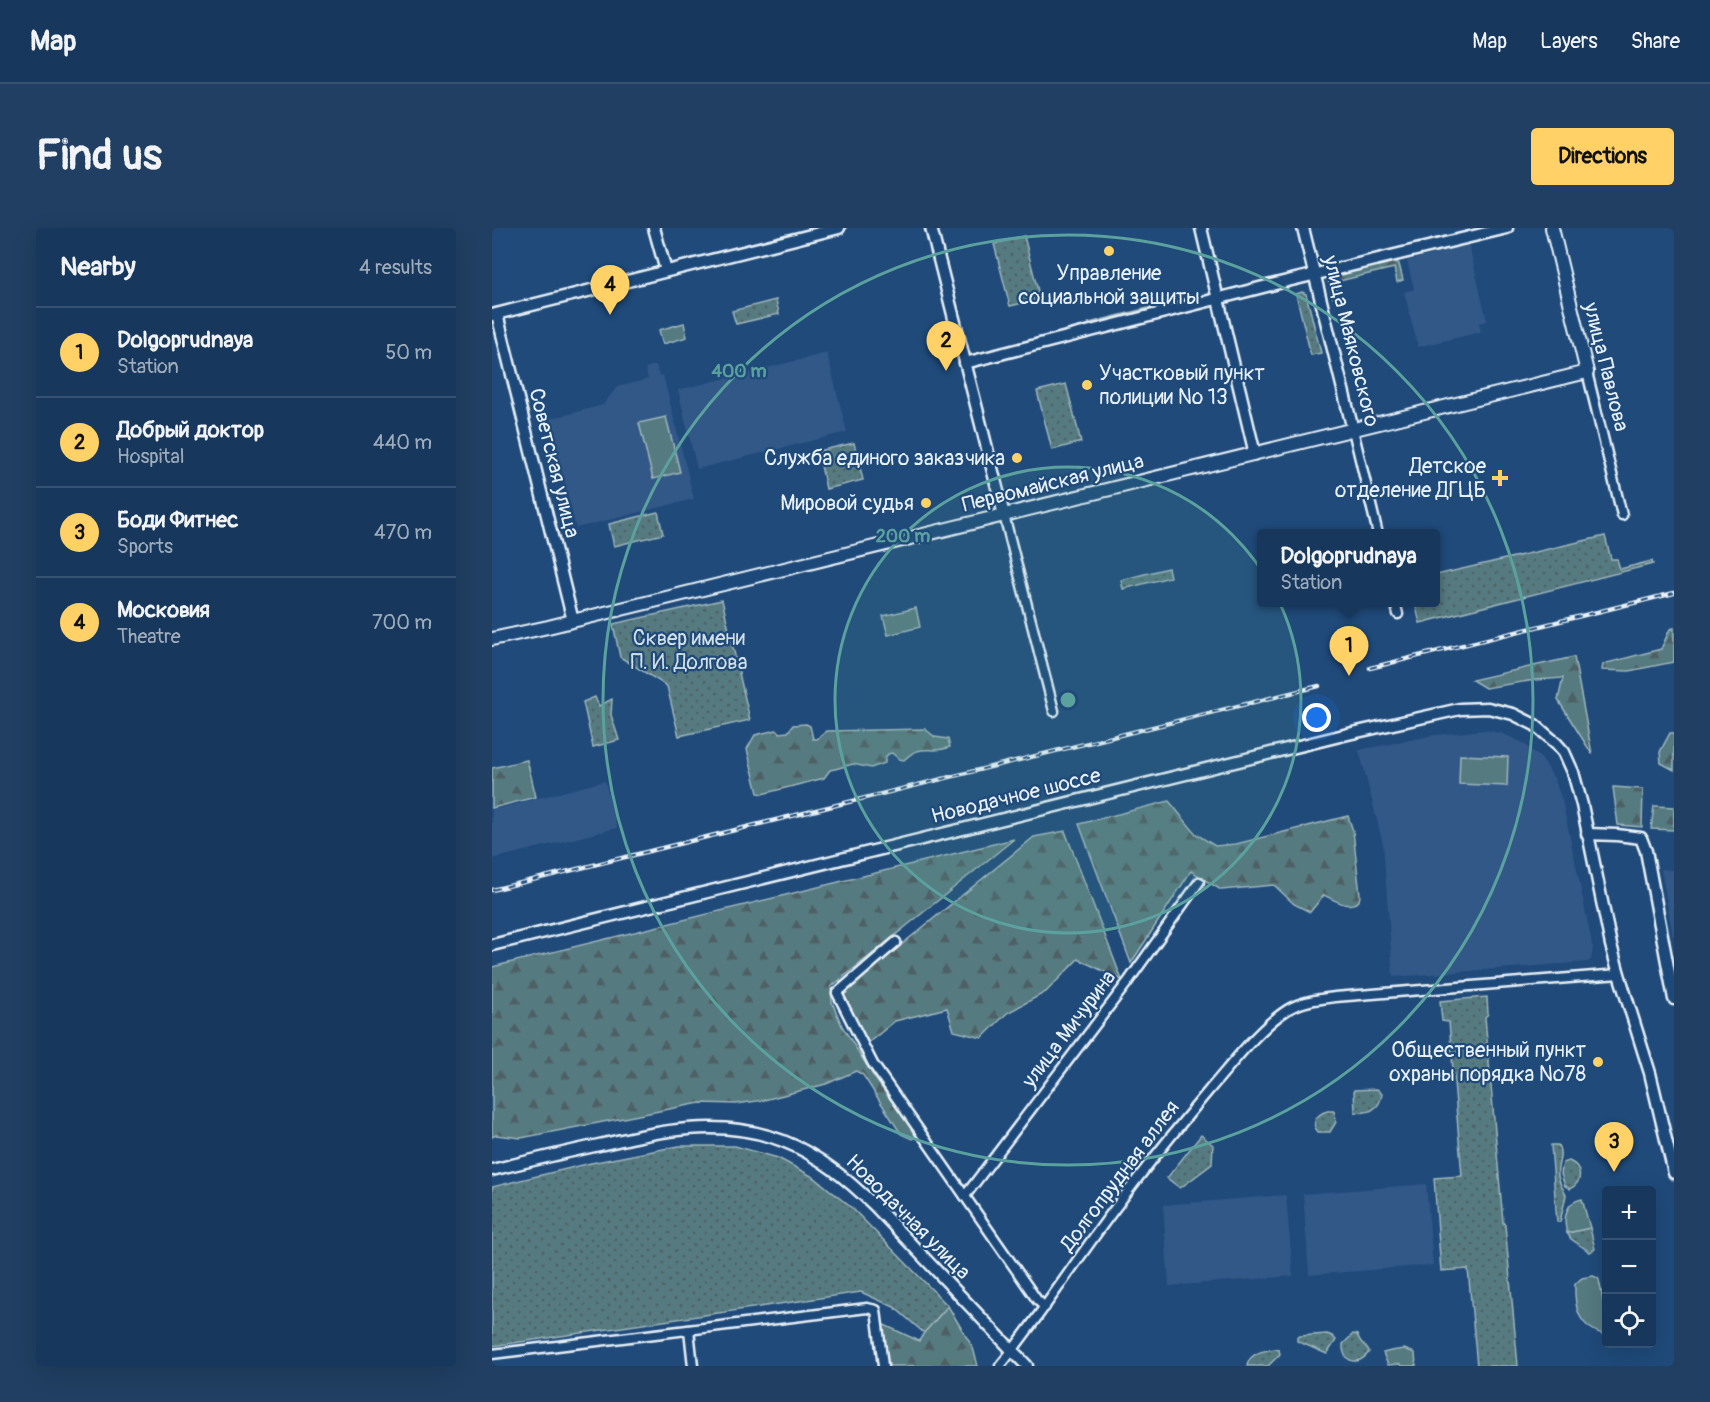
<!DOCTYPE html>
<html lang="en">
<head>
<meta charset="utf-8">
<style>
	body { margin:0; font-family:Pangolin,sans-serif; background:#203f62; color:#f1f3f6 }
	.controls { position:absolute; right:18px; bottom:18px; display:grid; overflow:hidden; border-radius:6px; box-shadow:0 6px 24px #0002 }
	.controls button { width:54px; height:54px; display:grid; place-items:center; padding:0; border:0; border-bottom:2px solid #365272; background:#17385c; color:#f1f3f6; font:30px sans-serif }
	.you { position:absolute; left:825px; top:490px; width:21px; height:21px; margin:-15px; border:4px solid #fff; border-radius:50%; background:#1a73e8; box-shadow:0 0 0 9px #1a73e833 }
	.badge { display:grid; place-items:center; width:39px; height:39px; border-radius:50%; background:#ffd166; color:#111; font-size:20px; font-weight:700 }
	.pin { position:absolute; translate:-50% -50px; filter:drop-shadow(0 2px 3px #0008) }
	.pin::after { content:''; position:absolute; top:32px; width:21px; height:18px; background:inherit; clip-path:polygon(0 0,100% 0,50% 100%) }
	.popup { position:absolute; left:765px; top:301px; width:183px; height:78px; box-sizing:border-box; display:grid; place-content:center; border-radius:6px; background:#17385c; filter:drop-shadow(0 2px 4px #0005); font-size:20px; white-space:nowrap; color:#9eacbb }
	.popup b { font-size:22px; color:#f1f3f6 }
	.popup::after { content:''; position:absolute; left:50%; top:100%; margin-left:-12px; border:12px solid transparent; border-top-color:#17385c }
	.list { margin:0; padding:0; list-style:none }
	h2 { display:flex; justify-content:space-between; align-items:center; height:78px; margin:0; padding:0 24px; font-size:26px }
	h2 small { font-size:20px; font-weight:400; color:#9eacbb }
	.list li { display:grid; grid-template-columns:39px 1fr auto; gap:18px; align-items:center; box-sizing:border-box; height:90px; padding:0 24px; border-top:2px solid #365272 }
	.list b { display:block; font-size:22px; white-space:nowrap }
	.list p { margin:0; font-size:20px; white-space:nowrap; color:#9eacbb }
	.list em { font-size:20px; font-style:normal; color:#9eacbb }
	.icon { flex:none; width:33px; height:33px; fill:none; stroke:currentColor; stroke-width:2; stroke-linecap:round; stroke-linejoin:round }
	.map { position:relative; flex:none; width:1182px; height:1138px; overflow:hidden; border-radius:6px }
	header { display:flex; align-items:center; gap:36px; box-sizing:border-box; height:84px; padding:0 30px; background:#17385c; border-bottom:2px solid #365272 }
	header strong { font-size:28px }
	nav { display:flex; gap:33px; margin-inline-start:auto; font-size:21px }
	.intro { display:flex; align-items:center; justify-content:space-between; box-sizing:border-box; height:144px; padding:0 36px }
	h1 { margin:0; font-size:42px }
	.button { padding:15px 27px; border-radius:6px; background:#ffd166; color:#111; font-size:21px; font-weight:700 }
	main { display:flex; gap:36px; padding:0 36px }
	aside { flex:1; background:#17385c; border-radius:6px; box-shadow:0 6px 24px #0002 }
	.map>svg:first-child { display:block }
</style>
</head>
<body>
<header>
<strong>Map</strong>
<nav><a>Map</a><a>Layers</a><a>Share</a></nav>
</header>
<div class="intro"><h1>Find us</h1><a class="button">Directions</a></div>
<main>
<aside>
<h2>Nearby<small>4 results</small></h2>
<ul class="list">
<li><span class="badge">1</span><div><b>Dolgoprudnaya</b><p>Station</p></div><em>50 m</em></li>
<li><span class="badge">2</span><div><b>Добрый доктор</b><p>Hospital</p></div><em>440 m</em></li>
<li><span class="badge">3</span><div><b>Боди Фитнес</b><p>Sports</p></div><em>470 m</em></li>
<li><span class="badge">4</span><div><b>Московия</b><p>Theatre</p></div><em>700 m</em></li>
</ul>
</aside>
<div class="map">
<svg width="1182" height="1138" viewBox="0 0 1182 1138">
	<defs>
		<pattern id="grass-dots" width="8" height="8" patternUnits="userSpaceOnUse" patternTransform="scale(1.5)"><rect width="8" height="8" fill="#557a80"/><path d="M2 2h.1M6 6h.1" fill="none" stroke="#4e6165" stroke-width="1.8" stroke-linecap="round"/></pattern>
		<pattern id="forest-firs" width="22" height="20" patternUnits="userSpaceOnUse" patternTransform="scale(1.5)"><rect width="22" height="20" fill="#557a80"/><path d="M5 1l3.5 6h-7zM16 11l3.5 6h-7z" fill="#4e6165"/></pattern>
	</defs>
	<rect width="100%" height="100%" fill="#1f4a7a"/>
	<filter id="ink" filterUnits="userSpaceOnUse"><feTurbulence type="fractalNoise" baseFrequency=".0167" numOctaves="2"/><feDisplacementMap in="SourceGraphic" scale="12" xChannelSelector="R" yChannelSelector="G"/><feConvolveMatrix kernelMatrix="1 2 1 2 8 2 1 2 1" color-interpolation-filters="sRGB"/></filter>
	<g filter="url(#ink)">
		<!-- built -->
		<g fill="#305888">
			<path d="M977 17 995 93 987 95 989 104 926 119 912 64 922 61 915 33Z"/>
			<path d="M335 125 355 204 205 241 186 162Z"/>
			<path d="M164 137 167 148 171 147 202 271 84 300 57 191 111 177 125 159 156 151 153 140Z"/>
			<path d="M993 502 1012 506 1031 515 1051 532 1062 550 1070 572 1082 628 1101 720 1099 732 1095 734 901 749 891 616 867 522 943 507Z"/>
			<path d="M113 553 125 600 0 631V582Z"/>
			<path d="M1169 641 1182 642V708H1181Z"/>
			<path d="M934 956 941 1037 817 1047 811 966Z"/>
			<path d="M794 967 801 1048 677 1058 671 977Z"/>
		</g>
		<!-- grass -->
		<g fill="url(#grass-dots)" stroke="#9eb6bc" stroke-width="1.5">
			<path d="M532 8 548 71 518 78 502 16Z"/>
			<path d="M810 64 814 66 829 125 819 127 804 66Z"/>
			<path d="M703 68 704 71 601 97 597 95Z"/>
			<path d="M284 72 287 86 244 96 240 83Z"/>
			<path d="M574 156 589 214 560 222 545 163Z"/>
			<path d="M362 215 371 252 334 261 326 223Z"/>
			<path d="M166 284 171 306 122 318 117 296Z"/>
			<path d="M1113 308 1119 331H1125L1128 341 1160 333 1161 336 928 395 923 375 944 374V347Z"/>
			<path d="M676 340 678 349 631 361 629 352Z"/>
			<path d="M230 372 258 492 187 508 175 458 128 429 121 396Z"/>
			<path d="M103 469 107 478 120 471 119 487 127 512 101 519 91 474Z"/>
			<path d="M995 769 996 786 993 789 1011 994 1013 997 1026 1138H985L976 1041 949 1043 942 950 970 948 957 794 950 793 948 773Z"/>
			<path d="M885 861 890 866C888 881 877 886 863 884L862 862Z"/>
			<path d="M835 883H842L844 894 838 904H826C818 895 825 886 835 883Z"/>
			<path d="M709 907 721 917 720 936 688 960 675 950Z"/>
			<path d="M1059 917H1066C1072 928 1064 936 1066 948 1067 955 1071 961 1074 967L1068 994H1065Z"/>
			<path d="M187 918H243L286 930 323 950 361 981 456 1078 432 1105 402 1079 369 1064 0 1118V959L99 935Z"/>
			<path d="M1077 933C1091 939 1091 954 1078 961L1073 958 1069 946 1071 935Z"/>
			<path d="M1098 1000 1103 1021 1098 1024 1079 1011 1075 1005Z"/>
			<path d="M835 1106 840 1108 844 1112 835 1126 805 1113V1110L808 1108Z"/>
			<path d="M861 1106 865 1107 869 1114 876 1121 877 1124C868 1138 850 1136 851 1116Z"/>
			<path d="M784 1121 787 1122 788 1126 776 1138H755C757 1125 772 1122 784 1121Z"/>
		</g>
		<!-- forest -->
		<g fill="url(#forest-firs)" stroke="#9eb6bc" stroke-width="1.5">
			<path d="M903 32 907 36 911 52 905 54 902 40 843 54 846 69 841 70 835 48Z"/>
			<path d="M1182 400V434L1137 443 1110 442 1111 436 1169 421 1178 401Z"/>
			<path d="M1082 429 1100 526 1066 472 1071 450 1043 452 993 460 980 452Z"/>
			<path d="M314 496 318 498 321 511H325L335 503 433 501 443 509 456 511 458 519C439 527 430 514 412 532L407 531 400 525 396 526 393 530V535L379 540 361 536 343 541 338 542 332 550 270 566 266 565 255 521 263 507 284 502 288 505 296 504 301 497Z"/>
			<path d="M1178 505H1182V542L1169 535 1168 524Z"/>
			<path d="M35 532 44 569 0 580V540Z"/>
			<path d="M1121 559 1151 561 1150 599 1126 597Z"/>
			<path d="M677 573 704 606 723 618 744 616 856 588 861 603 868 667 867 673C856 682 843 672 832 667L818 684 802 676 782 657 729 662 699 643 639 735 587 596Z"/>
			<path d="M1162 578 1182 579V602L1159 601Z"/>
			<path d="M573 603 630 752 586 731 554 764 515 785 490 810 462 803 455 780 403 793 376 815 350 765 542 609Z"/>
			<path d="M522 611 339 759 340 774 350 798 382 849 425 908 420 911 409 906 371 847 364 843 334 856 272 872 244 876 208 875 29 910 4 907 0 909V739Z"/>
			<path d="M456 1078 481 1120 486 1138H392L386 1094 427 1113 432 1105Z"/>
		</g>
		<!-- garden -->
		<g fill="#557a80" stroke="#9eb6bc" stroke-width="1.5">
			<path d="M192 95 195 109 171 116 167 102Z"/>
			<path d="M174 189 188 244 161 251 147 195Z"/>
			<path d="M424 380 428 399 396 407 391 388Z"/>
			<path d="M968 527 1016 529 1015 558 967 556Z"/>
			<path d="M1090 971 1098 1000 1075 1005C1071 991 1073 974 1090 971Z"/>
			<path d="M1101 1048 1106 1050 1107 1052 1114 1087V1107C1087 1100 1082 1081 1083 1056L1090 1050Z"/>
			<path d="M912 1121 923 1125 924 1138H910L909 1136 896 1137 891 1125 899 1123Z"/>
		</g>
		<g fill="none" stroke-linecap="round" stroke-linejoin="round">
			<!-- minor casing -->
			<g stroke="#e8f1f8" stroke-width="13">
				<g id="minor">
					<path d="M1095 144 1130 287"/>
					<path d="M861 202 886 306"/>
					<path d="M512 287 562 483"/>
					<path d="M903 374 906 386"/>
					<path d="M404 714 345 765 381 836 545 1072 553 1079"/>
					<path d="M473 968 635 755 707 654"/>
					<path d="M197 1102 201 1138"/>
					<path d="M0 1126 375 1080 384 1082 391 1138"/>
					<path d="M508 1138C550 1086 586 1029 627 975 656 936 687 898 718 861 740 836 767 800 795 782 809 773 827 771 843 769L1127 746"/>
				</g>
			</g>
			<!-- tertiary casing -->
			<g stroke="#e8f1f8" stroke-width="15">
				<g id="tertiary">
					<path d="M162 0 174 43"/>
					<path d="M439 0 512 287"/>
					<path d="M709 0 763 226"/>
					<path d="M811 0 861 202"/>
					<path d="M5 86 81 393"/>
					<path d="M0 87 347 0"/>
					<path d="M473 135 783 56 1015 0"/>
					<path d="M1095 606 1125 607 1149 610 1154 623 1182 771"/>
					<path d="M0 717 856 506 968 481 996 480 1021 486 1043 497 1064 515 1072 524 1081 544 1090 577 1119 717 1127 746 1158 845 1182 945"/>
					<path d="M0 942C36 933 71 925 107 917 168 903 229 889 291 913 327 927 356 952 383 978L535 1138"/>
				</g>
			</g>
			<!-- secondary casing -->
			<g stroke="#e8f1f8" stroke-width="16">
				<path id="secondary" d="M0 411 56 399 1095 144 1060 0"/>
			</g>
			<!-- minor -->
			<use href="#minor" stroke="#1f4a7a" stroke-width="8"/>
			<!-- tertiary -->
			<use href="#tertiary" stroke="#1f4a7a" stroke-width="10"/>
			<!-- secondary -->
			<use href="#secondary" stroke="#1f4a7a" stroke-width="12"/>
			<!-- rail casing -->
			<g stroke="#e8f1f8" stroke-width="4.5">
				<g id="rail">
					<path d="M878 440 1182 365"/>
					<path d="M0 662 827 458"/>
				</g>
			</g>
			<!-- rail -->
			<use href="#rail" stroke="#1f4a7a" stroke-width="2" stroke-dasharray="7" stroke-linecap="butt"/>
		</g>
	</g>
	<!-- distance rings -->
	<circle cx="576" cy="472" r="233" fill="#5ba19e" fill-opacity=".12"/>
	<g fill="none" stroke="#5ba19e" stroke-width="3">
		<circle cx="576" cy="472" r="233"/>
		<circle cx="576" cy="472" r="465"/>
	</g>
	<!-- markers -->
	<g fill="#ffd166" stroke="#1f4a7a" stroke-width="2">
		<circle cx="617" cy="23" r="6"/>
		<circle cx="595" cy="157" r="6"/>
		<circle cx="525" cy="230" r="6"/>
		<path d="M1005 241h6v6h6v6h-6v6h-6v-6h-6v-6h6z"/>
		<circle cx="434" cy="275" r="6"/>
		<circle cx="1106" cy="834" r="6"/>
	</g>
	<g text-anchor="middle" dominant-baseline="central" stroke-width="4.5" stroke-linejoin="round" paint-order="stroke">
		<!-- poi labels -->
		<g font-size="21" fill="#e8f1f8" stroke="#1f4a7a" text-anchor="end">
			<text x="617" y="45" text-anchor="middle">Управление<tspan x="617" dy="24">социальной защиты</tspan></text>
			<text x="607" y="145" text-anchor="start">Участковый пункт<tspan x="607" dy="24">полиции № 13</tspan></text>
			<text x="513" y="230">Служба единого заказчика</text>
			<text x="994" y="238">Детское<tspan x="994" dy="24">отделение ДГЦБ</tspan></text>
			<text x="422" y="275">Мировой судья</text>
			<text x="1094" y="822">Общественный пункт<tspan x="1094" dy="24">охраны порядка №78</tspan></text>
		</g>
		<!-- street labels -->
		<g font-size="21" fill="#e8f1f8" stroke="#1f4a7a">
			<text transform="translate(859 113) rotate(76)">улица Маяковского</text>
			<text transform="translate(1114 139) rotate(76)">улица Павлова</text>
			<text transform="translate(62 235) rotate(76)">Советская улица</text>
			<text transform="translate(561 255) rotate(-14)">Первомайская улица</text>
			<text transform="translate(524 568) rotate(-14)">Новодачное шоссе</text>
			<text transform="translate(577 801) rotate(-53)">улица Мичурина</text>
			<text transform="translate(628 948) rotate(-53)">Долгопрудная аллея</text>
			<text transform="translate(416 989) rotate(45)">Новодачная улица</text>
		</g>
		<!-- park labels -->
		<g font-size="21" fill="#d2dfe6" stroke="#1f4a7a">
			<text x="197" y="410">Сквер имени<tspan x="197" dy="24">П. И. Долгова</tspan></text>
		</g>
	</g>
	<circle cx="576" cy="472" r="9" fill="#5ba19e" stroke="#1f4a7a" stroke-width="3"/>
	<g font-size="18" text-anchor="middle" font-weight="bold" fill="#5ba19e" stroke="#1f4a7a" stroke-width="4.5" stroke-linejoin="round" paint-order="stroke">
		<text x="247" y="149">400 m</text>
		<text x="411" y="314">200 m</text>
	</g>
</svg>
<div class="controls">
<button>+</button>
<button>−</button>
<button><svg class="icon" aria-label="locate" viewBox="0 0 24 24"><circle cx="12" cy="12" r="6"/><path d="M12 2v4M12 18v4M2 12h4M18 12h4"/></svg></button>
</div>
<div class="you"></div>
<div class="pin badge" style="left:857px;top:448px">1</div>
<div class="popup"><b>Dolgoprudnaya</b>Station</div>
<div class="pin badge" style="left:454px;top:143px">2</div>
<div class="pin badge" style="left:1122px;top:944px">3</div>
<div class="pin badge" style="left:118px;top:87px">4</div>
</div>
</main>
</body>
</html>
